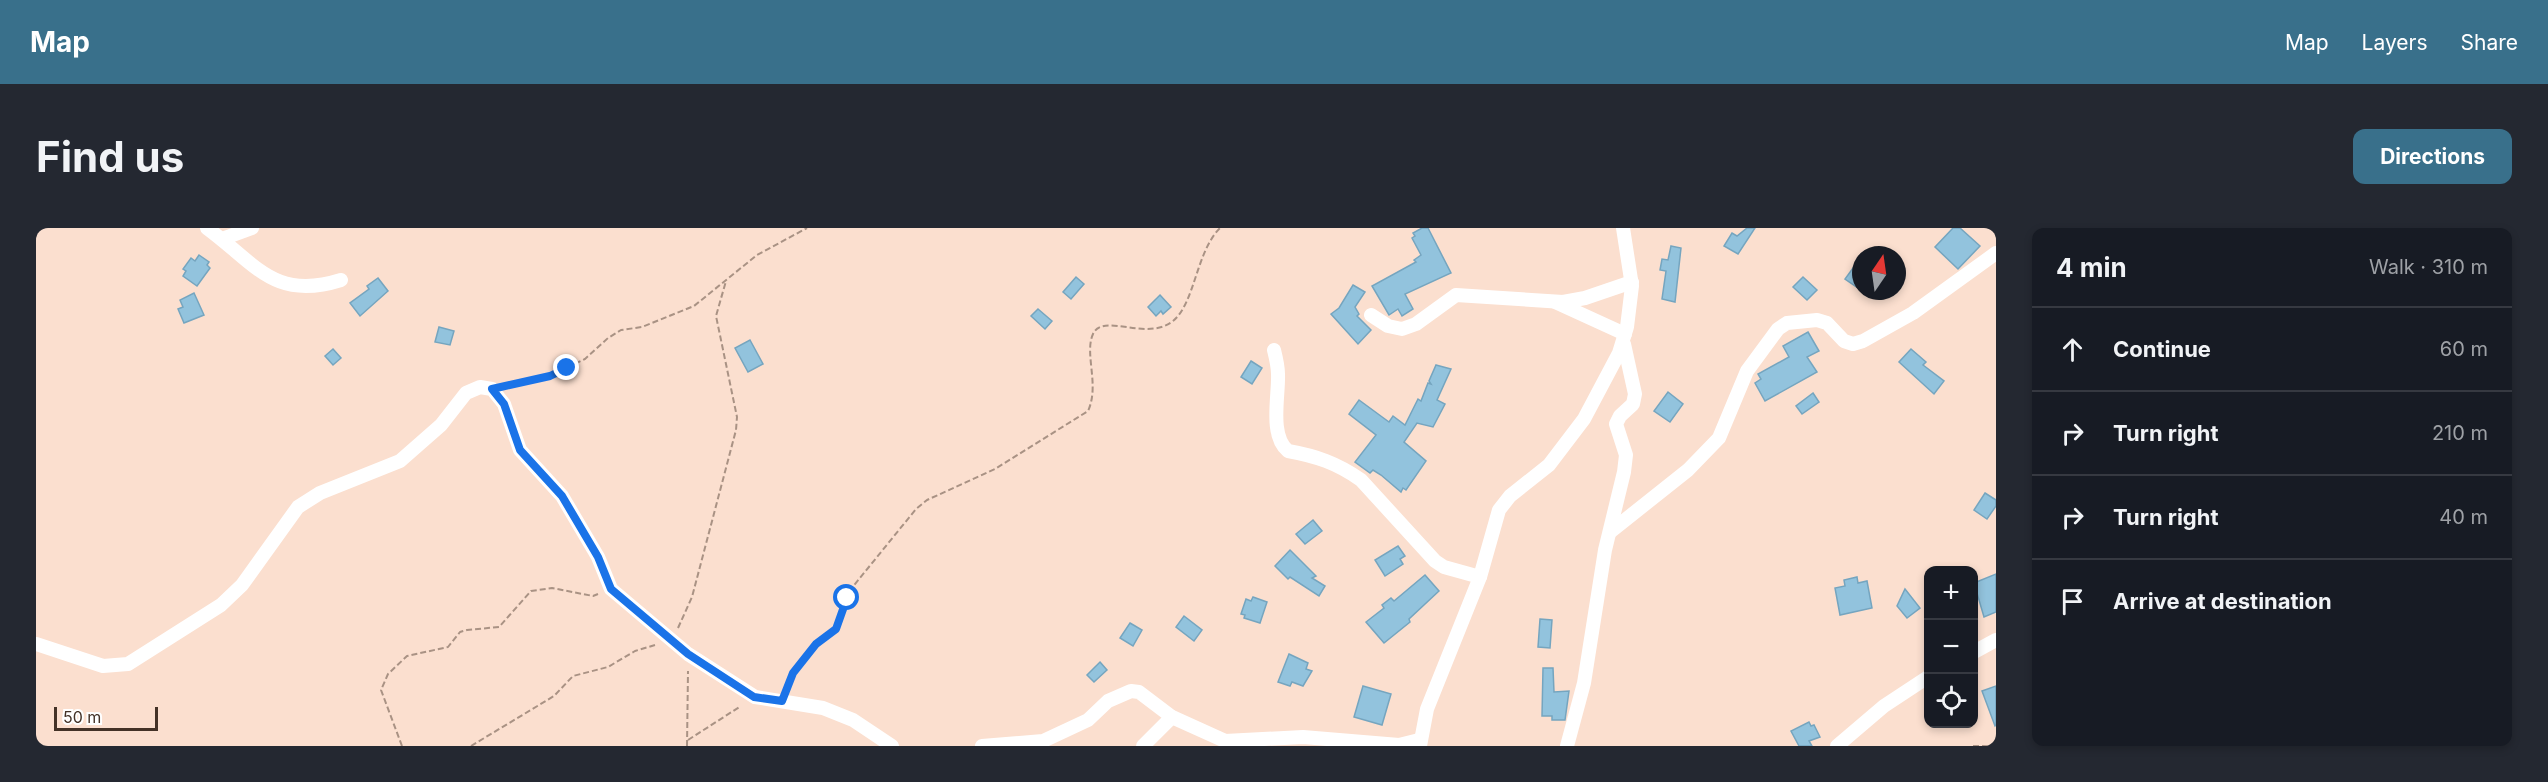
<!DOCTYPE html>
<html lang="en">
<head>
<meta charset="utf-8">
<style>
	body { margin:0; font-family:Inter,sans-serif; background:#242831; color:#f1f3f6 }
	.controls { position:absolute; right:18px; bottom:18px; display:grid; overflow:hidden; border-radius:12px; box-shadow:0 3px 9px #0003 }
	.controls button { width:54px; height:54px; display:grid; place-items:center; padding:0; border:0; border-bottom:2px solid #363941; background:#171b24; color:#f1f3f6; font:30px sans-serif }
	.compass { position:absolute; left:1816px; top:18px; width:54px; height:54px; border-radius:50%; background:#171b24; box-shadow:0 3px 9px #0003; rotate:13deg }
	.scale { position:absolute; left:18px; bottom:15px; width:104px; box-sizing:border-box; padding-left:6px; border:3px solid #443227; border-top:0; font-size:16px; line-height:21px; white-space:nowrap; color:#443227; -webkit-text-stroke:4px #fff; paint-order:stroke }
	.stop { position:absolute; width:18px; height:18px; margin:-14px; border:4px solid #1a73e8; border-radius:50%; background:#fff }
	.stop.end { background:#1a73e8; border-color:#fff; box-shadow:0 2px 6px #0008 }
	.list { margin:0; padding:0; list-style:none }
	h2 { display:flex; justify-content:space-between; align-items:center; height:78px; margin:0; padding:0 24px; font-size:26px }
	h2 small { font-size:20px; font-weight:400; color:#9ea1a6 }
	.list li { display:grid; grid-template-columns:39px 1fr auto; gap:18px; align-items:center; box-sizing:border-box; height:84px; padding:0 24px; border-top:2px solid #363941 }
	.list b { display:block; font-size:22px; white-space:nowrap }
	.list em { font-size:20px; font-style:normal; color:#9ea1a6 }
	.icon { flex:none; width:33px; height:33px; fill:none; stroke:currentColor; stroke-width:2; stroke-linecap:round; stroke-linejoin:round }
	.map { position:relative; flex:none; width:1960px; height:518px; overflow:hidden; border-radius:12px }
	header { display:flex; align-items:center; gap:36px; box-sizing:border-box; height:84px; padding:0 30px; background:#39708b; color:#fff }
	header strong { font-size:28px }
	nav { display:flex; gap:33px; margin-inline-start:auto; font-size:21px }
	.intro { display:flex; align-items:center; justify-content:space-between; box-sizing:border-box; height:144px; padding:0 36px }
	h1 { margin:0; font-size:42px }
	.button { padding:15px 27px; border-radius:12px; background:#39708b; color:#fff; font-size:21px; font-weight:700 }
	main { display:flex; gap:36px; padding:0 36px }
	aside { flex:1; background:#171b24; border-radius:12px; box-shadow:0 3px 9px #0003 }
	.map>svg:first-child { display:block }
</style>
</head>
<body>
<header>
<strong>Map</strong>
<nav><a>Map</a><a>Layers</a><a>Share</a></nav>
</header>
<div class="intro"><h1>Find us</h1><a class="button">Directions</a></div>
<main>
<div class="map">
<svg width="1960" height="518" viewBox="0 0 1960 518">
	<rect width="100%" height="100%" fill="#fbdfcf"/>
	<!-- building -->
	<g fill="#92c3dd" stroke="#75a5bf" stroke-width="1.5">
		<path d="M1386 0H1392L1415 45 1369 66 1377 81 1366 88 1362 81 1353 87 1336 58 1380 34 1378 32 1385 27 1376 10 1379 8 1377 5Z"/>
		<path d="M1711 0H1719L1702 26 1688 18 1696 5 1701 8Z"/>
		<path d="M1917 0H1924L1944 18 1922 41 1899 19Z"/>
		<path d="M1635 18 1645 20 1639 74 1626 71 1630 43 1624 42 1626 31 1632 32Z"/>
		<path d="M163 27 173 34 171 37 174 40 161 58 147 48 150 43 147 41 155 30 159 33Z"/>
		<path d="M1825 29V62L1809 51Z"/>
		<path d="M1040 49 1048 56 1035 71 1027 64Z"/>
		<path d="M1767 49 1781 62 1771 72 1757 59Z"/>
		<path d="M342 50 352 63 324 88 314 75 333 61 331 58Z"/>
		<path d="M1317 57 1329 64 1319 79 1323 86 1321 88 1335 102 1322 116 1295 86 1303 80Z"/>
		<path d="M158 65 168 87 148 95 142 81 147 79 144 72Z"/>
		<path d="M1124 67 1135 79 1127 86 1125 83 1120 88 1112 79Z"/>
		<path d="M1002 81 1016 93 1009 101 995 88Z"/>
		<path d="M403 99 418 103 414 117 399 114Z"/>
		<path d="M1772 104 1783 123 1771 129 1781 144 1729 173 1719 155 1725 151 1722 146 1753 129 1747 118Z"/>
		<path d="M714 112 727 136 712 144 699 120Z"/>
		<path d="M297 121 305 130 297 137 289 128Z"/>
		<path d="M1875 121 1890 134 1887 137 1908 153 1898 166 1863 134Z"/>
		<path d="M1215 133 1226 140 1216 156 1205 149Z"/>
		<path d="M1400 137 1415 141 1401 172 1409 176 1397 199 1381 195 1368 214 1390 233 1370 262 1367 260 1365 264 1345 247 1337 242 1334 245 1319 234 1340 207 1313 186 1323 172 1353 194 1357 188 1369 197 1382 171 1385 173 1392 155 1395 156 1393 153Z"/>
		<path d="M1632 164 1647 176 1634 194 1618 183Z"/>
		<path d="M1777 165 1783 174 1766 186 1760 178Z"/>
		<path d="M1949 265 1960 272V278L1951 291 1938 282Z"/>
		<path d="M1277 292 1286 303 1269 316 1260 306Z"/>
		<path d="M1362 318 1369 328 1364 331 1367 336 1349 348 1339 332Z"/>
		<path d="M1254 322 1280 348 1276 350 1289 358 1283 368 1254 349 1252 351 1239 338Z"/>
		<path d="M1960 346V384L1948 389 1938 355Z"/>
		<path d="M1389 347 1403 363 1373 391 1374 394 1348 415 1330 394 1348 380 1346 377 1355 370 1358 373Z"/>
		<path d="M1821 349 1822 355 1831 353 1836 380 1804 387 1799 360 1809 358 1808 352Z"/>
		<path d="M1869 361 1884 380 1871 390 1861 378Z"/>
		<path d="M1217 369 1231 374 1224 395 1208 390 1209 387 1205 386 1210 371 1215 373Z"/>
		<path d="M1148 388 1166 402 1158 413 1140 399Z"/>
		<path d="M1504 391 1516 392 1514 420 1502 419Z"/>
		<path d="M1094 395 1106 402 1097 418 1084 410Z"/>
		<path d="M1253 426 1272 435 1270 441 1276 443 1267 458 1256 454 1254 458 1242 454Z"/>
		<path d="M1064 434 1071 442 1058 454 1051 447Z"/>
		<path d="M1507 440H1517L1518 464 1533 463 1529 492H1516V488H1506Z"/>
		<path d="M1327 458 1355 466 1346 497 1318 489Z"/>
		<path d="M1960 458V497L1959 498 1946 463Z"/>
		<path d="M1773 494 1775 498 1778 497 1784 509 1773 513 1776 518H1763L1755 503Z"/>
	</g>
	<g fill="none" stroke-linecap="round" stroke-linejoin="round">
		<!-- path -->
		<g stroke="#a99284" stroke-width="2" stroke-dasharray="6 3" stroke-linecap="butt">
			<path d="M471 158 514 148 549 131 572 110 585 102 606 99 658 78 721 27 771 0"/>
			<path d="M642 400 656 369 700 202 701 189 680 88 690 53"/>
			<path d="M751 460 757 445 772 425 799 401 815 361 880 281 891 272 959 241 1052 183C1064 157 1048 126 1057 106 1067 84 1111 114 1137 93 1159 75 1160 24 1184 0"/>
			<path d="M652 512 705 478"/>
			<path d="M366 518 345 462 352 446 371 428 412 419 424 404 431 402 463 399 495 363 516 360 557 368 562 366"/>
			<path d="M435 518 518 468 537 448 572 439 599 423 619 417"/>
			<path d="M651 518 652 443"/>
			<path d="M1937 518H1960"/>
		</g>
		<!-- minor -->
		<g stroke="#fff" stroke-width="14">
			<path d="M171 0C220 36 238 73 305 52"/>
			<path d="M186 11 216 0"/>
			<path d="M1519 74 1589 106"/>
			<path d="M1335 87 1352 98 1366 101 1380 96 1420 67 1527 74 1549 70 1596 54"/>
			<path d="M1238 122C1240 130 1242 138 1242 146 1243 168 1233 207 1252 223 1280 228 1301 235 1325 252L1399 333 1408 339 1444 349"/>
			<path d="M1574 304 1652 242 1683 210 1711 143 1742 101 1751 95 1781 92 1791 95 1808 113 1817 116 1827 113 1877 85 1960 25"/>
			<path d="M0 416 67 438 92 436 185 377 206 357 262 279 284 265 364 233 405 197 430 165 444 159 456 161 468 176 484 222 526 268 562 329 575 361 652 426 719 469 787 480 817 492 856 518"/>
			<path d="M1938 424 1960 412"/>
			<path d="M946 518 1007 513 1052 492 1072 473 1095 463 1103 464 1136 489 1189 513 1267 509 1363 517 1383 512"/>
			<path d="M1107 518 1136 489"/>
			<path d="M1384 518 1391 481 1444 349 1463 282 1474 268 1513 237 1548 191 1583 125 1591 99 1596 58 1587 0"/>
			<path d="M1531 518 1548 455 1569 322 1588 244 1590 227 1580 196 1584 188 1597 176 1599 166 1588 116"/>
			<path d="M1801 518 1848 478 1892 449"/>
		</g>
	</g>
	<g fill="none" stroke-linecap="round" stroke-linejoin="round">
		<!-- route -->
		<path stroke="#1a73e8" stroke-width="8" d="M531 140 514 148 456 161 468 176 484 222 526 268 562 329 575 361 652 426 718 469 746 473 757 445 780 416 800 401 811 370"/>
	</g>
</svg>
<div class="controls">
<button>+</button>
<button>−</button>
<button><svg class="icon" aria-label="locate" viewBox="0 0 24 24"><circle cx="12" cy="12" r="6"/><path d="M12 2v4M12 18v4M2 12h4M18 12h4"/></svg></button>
</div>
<svg class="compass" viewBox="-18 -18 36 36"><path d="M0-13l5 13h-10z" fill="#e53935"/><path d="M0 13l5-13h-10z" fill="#9ea1a6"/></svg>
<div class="scale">50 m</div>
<div class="stop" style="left:811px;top:370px"></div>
<div class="stop end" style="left:531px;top:140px"></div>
</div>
<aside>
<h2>4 min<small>Walk · 310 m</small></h2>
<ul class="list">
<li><svg class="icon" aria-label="ahead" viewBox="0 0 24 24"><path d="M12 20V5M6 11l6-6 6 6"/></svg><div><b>Continue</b></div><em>60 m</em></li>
<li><svg class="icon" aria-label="right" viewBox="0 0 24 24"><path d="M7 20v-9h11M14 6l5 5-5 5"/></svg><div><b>Turn right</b></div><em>210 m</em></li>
<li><svg class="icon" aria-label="right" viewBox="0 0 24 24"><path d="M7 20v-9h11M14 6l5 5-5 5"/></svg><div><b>Turn right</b></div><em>40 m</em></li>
<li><svg class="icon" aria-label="arrive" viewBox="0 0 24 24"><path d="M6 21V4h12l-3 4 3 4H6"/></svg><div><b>Arrive at destination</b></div></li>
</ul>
</aside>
</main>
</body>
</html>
